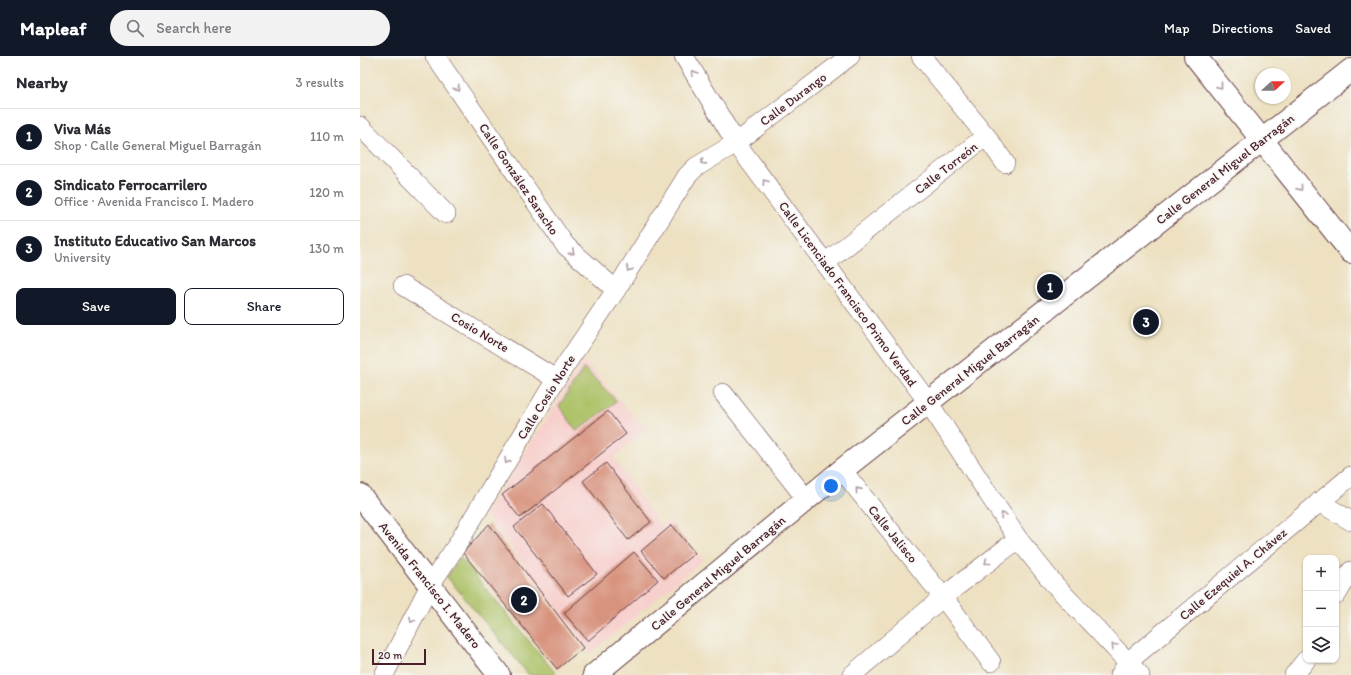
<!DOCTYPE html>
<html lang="en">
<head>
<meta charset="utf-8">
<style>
	body { margin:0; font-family:Itim,sans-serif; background:#f2f2f3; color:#2b2b33 }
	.controls { position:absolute; right:12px; bottom:12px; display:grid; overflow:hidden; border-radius:8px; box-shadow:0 1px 3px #0004 }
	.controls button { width:36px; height:36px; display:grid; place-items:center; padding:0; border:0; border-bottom:1px solid #e1e1e2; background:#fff; color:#2b2b33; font:20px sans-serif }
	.compass { position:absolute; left:895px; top:12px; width:36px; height:36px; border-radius:50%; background:#fff; box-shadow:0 1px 3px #0004; rotate:69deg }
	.scale { position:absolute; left:12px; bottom:10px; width:54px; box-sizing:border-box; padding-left:4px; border:2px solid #4a1f2b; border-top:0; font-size:11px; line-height:14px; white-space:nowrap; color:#4a1f2b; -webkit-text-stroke:3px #f6f6f2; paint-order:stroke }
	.you { position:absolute; left:471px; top:430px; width:14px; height:14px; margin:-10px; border:3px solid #fff; border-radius:50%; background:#1a73e8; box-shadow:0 0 0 6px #1a73e833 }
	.badge { display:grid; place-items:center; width:26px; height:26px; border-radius:50%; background:#111827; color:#fff; font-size:13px; font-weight:700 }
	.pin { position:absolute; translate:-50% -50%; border:2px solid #fff; box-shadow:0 1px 4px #0006 }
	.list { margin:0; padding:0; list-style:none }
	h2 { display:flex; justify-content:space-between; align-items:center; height:52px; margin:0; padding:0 16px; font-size:17px }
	h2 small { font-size:13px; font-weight:400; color:#7c7c81 }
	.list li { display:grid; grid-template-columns:26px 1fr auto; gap:12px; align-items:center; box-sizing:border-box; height:56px; padding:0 16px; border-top:1px solid #e1e1e2 }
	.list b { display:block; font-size:15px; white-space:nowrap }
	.list p { margin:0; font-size:13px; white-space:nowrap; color:#7c7c81 }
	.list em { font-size:13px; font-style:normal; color:#7c7c81 }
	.actions { display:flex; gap:8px; padding:12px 16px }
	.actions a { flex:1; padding:9px 0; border:1px solid #111827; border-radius:8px; text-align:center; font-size:14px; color:#111827 }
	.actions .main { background:#111827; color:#fff }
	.icon { flex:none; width:22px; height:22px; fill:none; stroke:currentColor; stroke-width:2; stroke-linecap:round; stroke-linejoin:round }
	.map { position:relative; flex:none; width:991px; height:619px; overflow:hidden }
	header { display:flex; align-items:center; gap:24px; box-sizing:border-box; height:56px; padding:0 20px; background:#111827; color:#fff }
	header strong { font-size:19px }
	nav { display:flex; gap:22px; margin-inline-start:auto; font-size:14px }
	.search { width:280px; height:36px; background:#f2f2f3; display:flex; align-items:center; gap:10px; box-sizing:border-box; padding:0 14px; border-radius:22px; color:#7c7c81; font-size:15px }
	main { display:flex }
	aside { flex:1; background:#fff }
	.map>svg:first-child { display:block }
</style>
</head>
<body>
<header>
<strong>Mapleaf</strong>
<div class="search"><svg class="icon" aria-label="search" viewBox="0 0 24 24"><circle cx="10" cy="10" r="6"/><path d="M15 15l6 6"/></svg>Search here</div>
<nav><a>Map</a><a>Directions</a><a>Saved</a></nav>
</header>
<main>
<aside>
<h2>Nearby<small>3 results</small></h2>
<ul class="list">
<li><span class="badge">1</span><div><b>Viva Más</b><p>Shop · Calle General Miguel Barragán</p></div><em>110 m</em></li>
<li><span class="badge">2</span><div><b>Sindicato Ferrocarrilero</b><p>Office · Avenida Francisco I. Madero</p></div><em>120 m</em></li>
<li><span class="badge">3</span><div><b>Instituto Educativo San Marcos</b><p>University</p></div><em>130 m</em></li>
</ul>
<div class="actions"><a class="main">Save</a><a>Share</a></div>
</aside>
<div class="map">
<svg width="991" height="619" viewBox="0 0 991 619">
	<rect width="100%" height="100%" fill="#f6f6f2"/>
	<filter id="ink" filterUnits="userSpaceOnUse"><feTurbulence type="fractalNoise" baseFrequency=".025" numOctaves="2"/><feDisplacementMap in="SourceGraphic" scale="8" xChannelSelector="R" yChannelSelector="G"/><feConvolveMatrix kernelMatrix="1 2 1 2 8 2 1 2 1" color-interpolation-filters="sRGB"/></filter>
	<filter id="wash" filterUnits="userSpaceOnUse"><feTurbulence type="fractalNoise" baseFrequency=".012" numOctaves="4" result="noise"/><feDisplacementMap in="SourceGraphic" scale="16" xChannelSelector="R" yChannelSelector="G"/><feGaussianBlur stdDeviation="0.9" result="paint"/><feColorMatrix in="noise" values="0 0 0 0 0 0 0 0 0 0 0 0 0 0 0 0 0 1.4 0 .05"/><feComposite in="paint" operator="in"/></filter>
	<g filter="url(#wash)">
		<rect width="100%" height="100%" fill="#ede1c2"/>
		<!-- built -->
		<path fill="#f7d0cd" d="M224 305 285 373 254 402 300 470 309 465 343 504 230 598 125 458Z"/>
		<!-- green -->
		<g fill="#acc166" stroke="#7b7048">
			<path d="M224 312 257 345 217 375 199 350Z"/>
			<path d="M100 501 197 619H169L87 521Z"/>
		</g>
		<g id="blocks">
			<!-- building -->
			<g fill="#d8937e">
				<path d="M248 355 266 378 160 462 142 439Z"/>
				<path d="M246 407 291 466 268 484 223 425Z"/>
				<path d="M183 448 237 518 208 540 154 471Z"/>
				<path d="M129 468 223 592 197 613 103 497Z"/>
				<path d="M312 469 335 497 304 522 281 495Z"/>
				<path d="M274 496 298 524 228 585 204 557Z"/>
			</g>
		</g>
	</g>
	<g filter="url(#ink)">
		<use href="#blocks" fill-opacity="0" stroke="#623c42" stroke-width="1"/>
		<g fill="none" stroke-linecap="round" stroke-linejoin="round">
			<!-- minor casing -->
			<g stroke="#623c42" stroke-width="20">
				<g id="minor">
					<path d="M75 0 205 189 256 234"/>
					<path d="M324 0 376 87 568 346 658 483 694 528 780 619"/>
					<path d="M561 0 626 80 645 107"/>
					<path d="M0 70 86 158"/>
					<path d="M465 207 626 80"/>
					<path d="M43 230 196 323"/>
					<path d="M363 337 447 444"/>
					<path d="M482 414 583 541 631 606"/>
					<path d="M959 446 991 465"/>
					<path d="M977 538 991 515"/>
					<path d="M24 619 70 529 97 489 196 323 256 234 327 120 336 111 376 87 490 0"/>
					<path d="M492 619 583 541 658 483"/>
					<path d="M760 619 769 605 991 420"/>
					<path d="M934 619 946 604"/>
				</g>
			</g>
			<!-- tertiary casing -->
			<g stroke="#623c42" stroke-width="24">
				<g id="tertiary">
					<path d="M835 0 991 196"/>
					<path d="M234 619 482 414 991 14"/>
				</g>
			</g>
			<!-- secondary casing -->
			<g stroke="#623c42" stroke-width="24">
				<path id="secondary" d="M0 439 139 619"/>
			</g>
			<!-- minor -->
			<use href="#minor" stroke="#fff" stroke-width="19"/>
			<!-- tertiary -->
			<use href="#tertiary" stroke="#fff" stroke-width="22"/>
			<!-- secondary -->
			<use href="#secondary" stroke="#fff" stroke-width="22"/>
		</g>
		<!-- one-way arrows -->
		<defs><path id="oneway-chevron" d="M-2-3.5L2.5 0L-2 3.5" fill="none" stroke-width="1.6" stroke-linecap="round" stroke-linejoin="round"/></defs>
		<g stroke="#ae9aa0">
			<use href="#oneway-chevron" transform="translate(334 17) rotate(-121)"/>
			<use href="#oneway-chevron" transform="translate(860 30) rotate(51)"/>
			<use href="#oneway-chevron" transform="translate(97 32) rotate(56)"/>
			<use href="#oneway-chevron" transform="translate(343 106) rotate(148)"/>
			<use href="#oneway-chevron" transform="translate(405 126) rotate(-126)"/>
			<use href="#oneway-chevron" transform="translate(940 132) rotate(51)"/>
			<use href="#oneway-chevron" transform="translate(212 196) rotate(41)"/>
			<use href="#oneway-chevron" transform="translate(269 213) rotate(122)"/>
			<use href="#oneway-chevron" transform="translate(147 405) rotate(121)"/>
			<use href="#oneway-chevron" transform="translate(498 434) rotate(-129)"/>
			<use href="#oneway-chevron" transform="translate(643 459) rotate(-123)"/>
			<use href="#oneway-chevron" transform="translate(627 506) rotate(142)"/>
			<use href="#oneway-chevron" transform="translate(52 564) rotate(117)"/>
			<use href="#oneway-chevron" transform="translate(754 590) rotate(-134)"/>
		</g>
	</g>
	<g text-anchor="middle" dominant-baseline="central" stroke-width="3" stroke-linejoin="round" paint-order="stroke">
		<!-- street labels -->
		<g font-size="13" fill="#4a1f2b" stroke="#f6f6f2">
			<text transform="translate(433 43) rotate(-37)">Calle Durango</text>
			<text transform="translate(586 112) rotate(-38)">Calle Torreón</text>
			<text transform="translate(865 113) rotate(-38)">Calle General Miguel Barragán</text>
			<text transform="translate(159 123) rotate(56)">Calle González Saracho</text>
			<text transform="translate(488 238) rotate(54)">Calle Licenciado Francisco Primo Verdad</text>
			<text transform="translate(120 276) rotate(31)">Cosio Norte</text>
			<text transform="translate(610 314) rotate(-38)">Calle General Miguel Barragán</text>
			<text transform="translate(186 341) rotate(-58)">Calle Cosío Norte</text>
			<text transform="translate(533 478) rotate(51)">Calle Jalisco</text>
			<text transform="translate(358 517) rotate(-40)">Calle General Miguel Barragán</text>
			<text transform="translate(873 518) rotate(-40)">Calle Ezequiel A. Chávez</text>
			<text transform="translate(70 529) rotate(52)">Avenida Francisco I. Madero</text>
		</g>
	</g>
</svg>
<div class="controls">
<button>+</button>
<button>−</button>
<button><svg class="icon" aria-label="layers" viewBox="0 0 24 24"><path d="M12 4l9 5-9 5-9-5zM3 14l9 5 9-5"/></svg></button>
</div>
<svg class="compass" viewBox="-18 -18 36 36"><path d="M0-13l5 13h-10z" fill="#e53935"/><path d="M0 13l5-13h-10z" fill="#7c7c81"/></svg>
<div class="scale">20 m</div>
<div class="you"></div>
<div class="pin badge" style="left:690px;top:231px">1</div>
<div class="pin badge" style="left:164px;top:544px">2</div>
<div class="pin badge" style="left:786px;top:266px">3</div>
</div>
</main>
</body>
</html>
